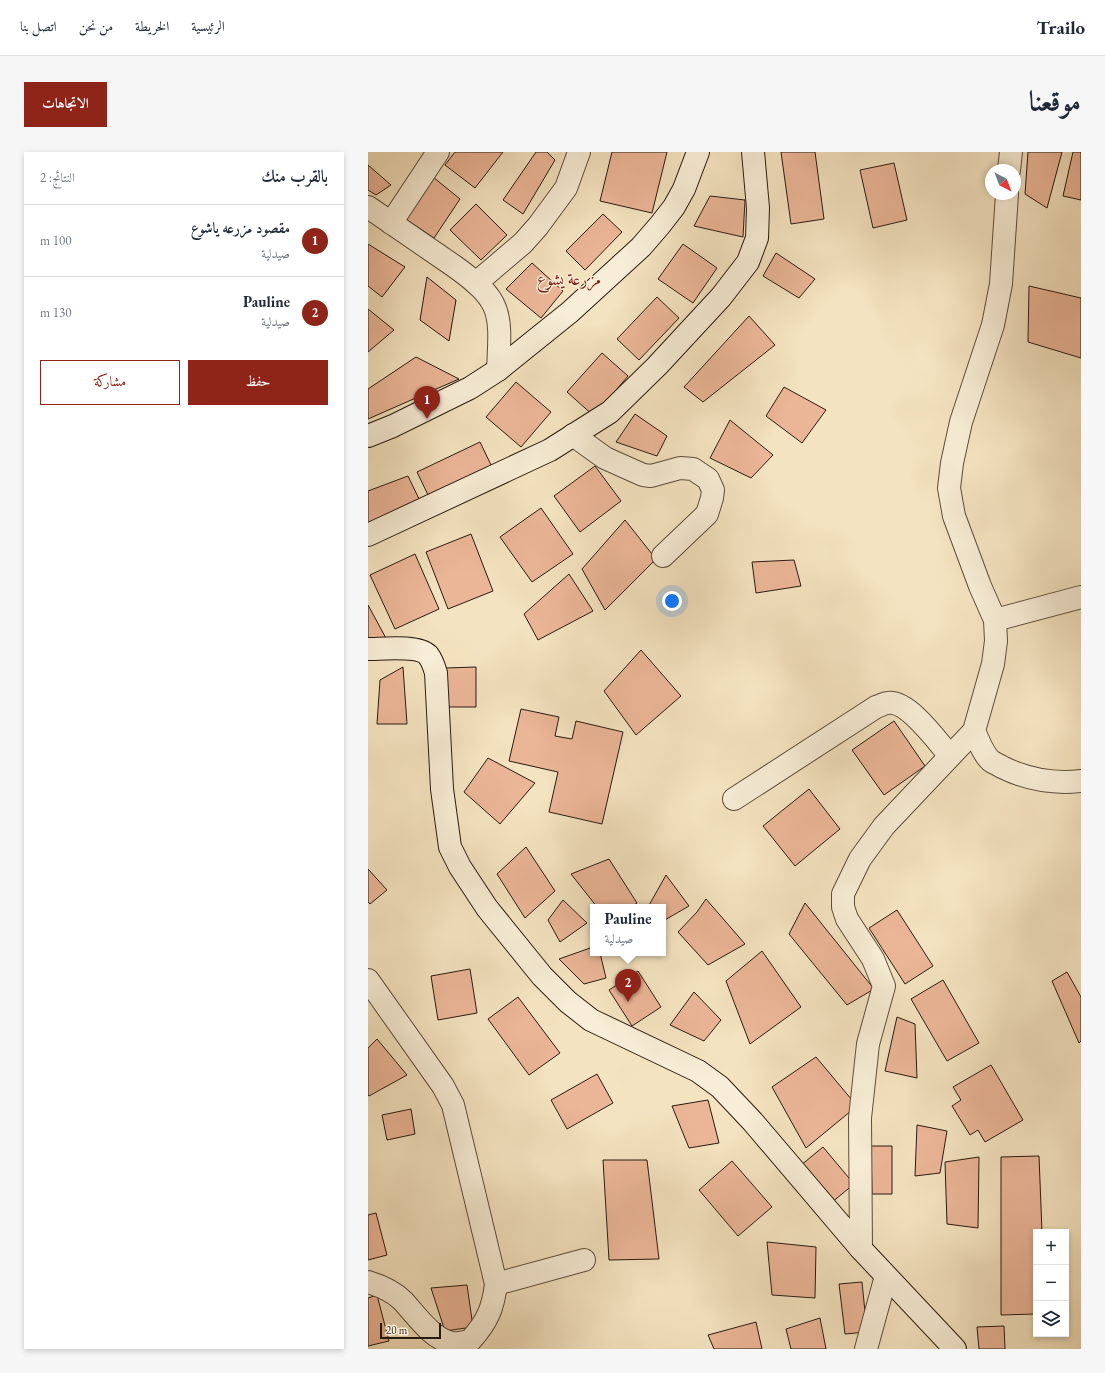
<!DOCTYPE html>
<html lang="ar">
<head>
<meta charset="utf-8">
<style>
	body { margin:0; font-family:"EB Garamond",Amiri,serif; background:#f6f6f7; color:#1f2937; direction:rtl }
	.controls { position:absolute; right:12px; bottom:12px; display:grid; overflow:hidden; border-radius:0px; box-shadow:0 2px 6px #0003 }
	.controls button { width:36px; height:36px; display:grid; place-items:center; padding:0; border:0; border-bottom:1px solid #e0e1e3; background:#fff; color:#1f2937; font:20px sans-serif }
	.compass { position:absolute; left:617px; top:12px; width:36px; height:36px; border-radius:50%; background:#fff; box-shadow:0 2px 6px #0003; rotate:138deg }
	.scale { position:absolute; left:12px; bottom:10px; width:61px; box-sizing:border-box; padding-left:4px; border:2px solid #291b0e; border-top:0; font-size:11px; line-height:14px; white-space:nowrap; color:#291b0e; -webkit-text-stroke:3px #f8edd6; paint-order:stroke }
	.you { position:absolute; left:304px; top:449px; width:14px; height:14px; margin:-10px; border:3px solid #fff; border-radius:50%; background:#1a73e8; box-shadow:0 0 0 6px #1a73e833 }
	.badge { display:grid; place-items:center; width:26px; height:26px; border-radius:50%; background:#8f2418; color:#fff; font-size:13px; font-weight:700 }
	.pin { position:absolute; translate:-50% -33px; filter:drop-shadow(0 1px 2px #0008) }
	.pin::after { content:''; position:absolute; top:21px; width:14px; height:12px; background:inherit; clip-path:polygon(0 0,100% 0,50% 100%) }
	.popup { position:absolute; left:222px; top:752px; width:76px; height:52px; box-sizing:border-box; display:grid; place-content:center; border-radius:0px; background:#fff; filter:drop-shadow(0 1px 3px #0005); font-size:13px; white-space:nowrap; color:#747a83 }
	.popup b { font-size:15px; color:#1f2937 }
	.popup::after { content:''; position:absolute; left:50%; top:100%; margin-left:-8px; border:8px solid transparent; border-top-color:#fff }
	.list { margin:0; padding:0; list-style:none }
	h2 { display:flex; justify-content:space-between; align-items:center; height:52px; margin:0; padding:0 16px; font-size:17px }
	h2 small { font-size:13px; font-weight:400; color:#747a83 }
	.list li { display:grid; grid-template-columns:26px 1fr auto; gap:12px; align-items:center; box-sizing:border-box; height:72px; padding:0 16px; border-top:1px solid #e0e1e3 }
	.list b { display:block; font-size:15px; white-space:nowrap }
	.list p { margin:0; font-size:13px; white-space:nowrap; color:#747a83 }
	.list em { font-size:13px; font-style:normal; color:#747a83 }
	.actions { display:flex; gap:8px; padding:12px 16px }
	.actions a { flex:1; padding:9px 0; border:1px solid #8f2418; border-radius:0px; text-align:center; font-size:14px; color:#8f2418 }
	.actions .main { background:#8f2418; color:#fff }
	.icon { flex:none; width:22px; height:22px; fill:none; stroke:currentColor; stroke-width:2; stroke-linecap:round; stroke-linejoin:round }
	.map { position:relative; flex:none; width:713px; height:1197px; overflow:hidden; direction:ltr; border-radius:0px }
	header { display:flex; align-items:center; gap:24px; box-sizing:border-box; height:56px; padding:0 20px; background:#fff; border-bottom:1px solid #e0e1e3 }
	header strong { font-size:19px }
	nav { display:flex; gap:22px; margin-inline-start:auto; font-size:14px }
	.intro { display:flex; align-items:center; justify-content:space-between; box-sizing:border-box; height:96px; padding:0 24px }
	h1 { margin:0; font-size:28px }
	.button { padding:10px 18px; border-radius:0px; background:#8f2418; color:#fff; font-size:14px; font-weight:700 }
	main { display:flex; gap:24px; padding:0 24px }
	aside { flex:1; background:#fff; border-radius:0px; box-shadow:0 2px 6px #0003 }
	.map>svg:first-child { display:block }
</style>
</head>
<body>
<header>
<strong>Trailo</strong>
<nav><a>الرئيسية</a><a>الخريطة</a><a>من نحن</a><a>اتصل بنا</a></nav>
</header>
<div class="intro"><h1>موقعنا</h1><a class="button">الاتجاهات</a></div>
<main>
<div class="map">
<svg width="713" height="1197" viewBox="0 0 713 1197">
	<rect width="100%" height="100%" fill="#f4e3c0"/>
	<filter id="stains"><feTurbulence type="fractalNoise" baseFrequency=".005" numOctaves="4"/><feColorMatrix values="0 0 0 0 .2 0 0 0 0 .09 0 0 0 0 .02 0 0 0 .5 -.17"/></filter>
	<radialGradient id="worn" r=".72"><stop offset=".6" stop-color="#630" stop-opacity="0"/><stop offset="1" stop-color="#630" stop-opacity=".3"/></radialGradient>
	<!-- building -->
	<g fill="#ebb698" stroke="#291b0e">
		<path d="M87 0H135L107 36 77 13Z"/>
		<path d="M168 0H179L187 8 155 62 135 48Z"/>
		<path d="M244 0H299L284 61 232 49Z"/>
		<path d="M413 0H447L456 67 423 72Z"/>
		<path d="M660 0H694L679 56 657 42Z"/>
		<path d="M705 0H713V48L695 44Z"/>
		<path d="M526 11 539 68 505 76 492 18Z"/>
		<path d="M0 13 23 33 8 43 0 38Z"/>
		<path d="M65 25 92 47 66 86 36 66Z"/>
		<path d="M342 44 377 48 375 85 326 74Z"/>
		<path d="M108 52 139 83 113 108 82 78Z"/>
		<path d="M235 62 254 80 217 118 198 99Z"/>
		<path d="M0 92 37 115 14 145 0 134Z"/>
		<path d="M315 92 349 116 325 151 290 127Z"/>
		<path d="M408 101 447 127 431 146 395 124Z"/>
		<path d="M164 111 195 139 173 166 138 137Z"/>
		<path d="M59 125 88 148 81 189 52 168Z"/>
		<path d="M661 134 713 146V206L660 190Z"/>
		<path d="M289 145 311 166 271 208 249 187Z"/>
		<path d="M0 157 26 178 0 200Z"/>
		<path d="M381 164 407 193 335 250 316 235Z"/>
		<path d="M234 201 260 224 226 264 199 240Z"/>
		<path d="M48 205 91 227 0 267V237Z"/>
		<path d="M148 230 183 260 153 295 118 265Z"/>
		<path d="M416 235 458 258 434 291 398 264Z"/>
		<path d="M267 262 299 284 289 304 248 290Z"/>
		<path d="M362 268 405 303 383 326 342 306Z"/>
		<path d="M112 290 124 315 61 345 49 320Z"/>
		<path d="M227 314 253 349 212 380 186 344Z"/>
		<path d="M40 324 52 349 0 372V339Z"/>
		<path d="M173 356 205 402 164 430 132 385Z"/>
		<path d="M257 368 288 407 237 458 214 417Z"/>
		<path d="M103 382 125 439 80 457 58 400Z"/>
		<path d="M47 402 71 457 27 477 2 423Z"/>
		<path d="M426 408 433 434 388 441 384 410Z"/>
		<path d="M201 422 225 459 170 488 156 462Z"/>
		<path d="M0 453 19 488H0Z"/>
		<path d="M273 498 313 544 268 583 236 539Z"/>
		<path d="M35 515 39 572H9L12 528Z"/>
		<path d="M108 515V555H78L77 516Z"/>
		<path d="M153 557 191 565 187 584 204 587 208 569 255 580 234 672 181 660 190 620 141 609Z"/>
		<path d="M526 569 557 614 516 643 484 598Z"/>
		<path d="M120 606 167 631 132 672 96 640Z"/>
		<path d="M441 637 472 677 427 714 395 674Z"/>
		<path d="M158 695 187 739 157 766 129 722Z"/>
		<path d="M241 707 269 751 263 755H229L203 722Z"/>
		<path d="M0 717 19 738 2 752 0 750Z"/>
		<path d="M298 723 321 754 295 769V755H280Z"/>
		<path d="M338 747 377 792 340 813 310 780 329 760Z"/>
		<path d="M195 748 219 771 192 790 180 768Z"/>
		<path d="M437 751 506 837 479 853 421 782Z"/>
		<path d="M529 758 565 814 537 832 501 776Z"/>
		<path d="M225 795V801H232L238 826 216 832 191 807Z"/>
		<path d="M394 799 433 855 382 892 358 829Z"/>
		<path d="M102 817 109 861 70 868 63 824Z"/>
		<path d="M270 819 293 855 264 874 241 838Z"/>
		<path d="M699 820 713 845V889L711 891 684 829Z"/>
		<path d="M575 828 611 891 579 909 543 847Z"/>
		<path d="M326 840 353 868 336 889 302 873Z"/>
		<path d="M150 845 192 901 161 923 120 867Z"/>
		<path d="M529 865 547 872 549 926 517 919Z"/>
		<path d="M9 887 39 923 1 944 0 943V896Z"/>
		<path d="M448 905 489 954 438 996 404 935Z"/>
		<path d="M623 913 655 968 617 990 610 978 602 983 584 954 593 948 585 935Z"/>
		<path d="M229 922 245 951 199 977 183 948Z"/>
		<path d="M340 948 351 991 321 996 304 954Z"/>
		<path d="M43 957 47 982 19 988 14 963Z"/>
		<path d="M549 973 579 979 572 1021 547 1024Z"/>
		<path d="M503 994H524V1042H504Z"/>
		<path d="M455 995 486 1032 463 1051 432 1014Z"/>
		<path d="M671 1004 674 1080H668V1162L633 1163V1005Z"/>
		<path d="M611 1005 610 1076 579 1072 577 1010Z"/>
		<path d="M235 1008H279L291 1107 241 1108Z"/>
		<path d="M364 1009 404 1055 370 1084 331 1038Z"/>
		<path d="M8 1061 19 1103 0 1108V1063Z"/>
		<path d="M399 1090 448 1095 447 1146 404 1143Z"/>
		<path d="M494 1130 499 1180 477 1182 471 1132Z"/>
		<path d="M99 1133 105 1175 77 1179 63 1136Z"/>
		<path d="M9 1143 21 1189 0 1194V1146Z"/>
		<path d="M452 1166 458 1197H423L418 1177Z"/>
		<path d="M388 1170 394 1197H346L340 1183Z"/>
		<path d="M636 1174 637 1197H611L609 1175Z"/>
	</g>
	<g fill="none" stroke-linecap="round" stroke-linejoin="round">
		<!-- street casing -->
		<g stroke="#5c4d3a" stroke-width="24">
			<g id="street">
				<path d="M641 18 643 0"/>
				<path d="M639 42 633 132 625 173 593 270 584 311 581 336 586 364 612 434 627 468 628 489 625 512 606 579C611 589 615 602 623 609 626 611 631 613 634 615 658 627 686 632 713 629"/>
				<path d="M0 55 86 114C135 149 133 160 130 218"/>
				<path d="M23 71 70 0"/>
				<path d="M108 131 155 91 170 74 198 36 211 0"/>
				<path d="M205 283 237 306 275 323 283 324 312 316 325 317 340 327 345 338 344 346 339 362 295 404"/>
				<path d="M627 468 713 445"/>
				<path d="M366 647 508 555C512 554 516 551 520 551 540 548 569 589 582 604"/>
				<path d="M0 828 75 934 85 953 128 1132C125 1157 119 1170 102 1189 96 1190 89 1192 84 1191 64 1187 48 1163 35 1149 25 1139 13 1134 0 1130"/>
				<path d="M493 1097 492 966 500 892 516 834 505 807 479 767 475 755V742L492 707 516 674 606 579"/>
				<path d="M128 1132 216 1108"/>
				<path d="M498 1197 518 1124"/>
			</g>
		</g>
		<!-- secondary casing -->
		<g stroke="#291b0e" stroke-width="24">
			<g id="secondary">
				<path d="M0 284 25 274 102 236 130 218 202 160 273 95 292 73 306 55 316 37 330 0"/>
				<path d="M0 383 182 298 242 260 289 214 353 145 380 110 389 86 390 56 385 0"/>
				<path d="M0 497C14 497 50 493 60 503 64 508 66 514 68 521L74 637 82 695 92 715 119 756 174 824 200 850 223 868 330 919 352 935 385 970 493 1097 587 1197"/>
			</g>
		</g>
		<!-- street -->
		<use href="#street" stroke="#f8edd6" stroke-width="22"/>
		<!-- secondary -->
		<use href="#secondary" stroke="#f8edd6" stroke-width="22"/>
	</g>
	<g text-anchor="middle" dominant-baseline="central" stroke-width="3" stroke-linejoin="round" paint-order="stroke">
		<!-- quarter labels -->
		<g font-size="17" fill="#7a1f14" stroke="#f8edd6">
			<text x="201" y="127">مزرعة يشوع</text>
		</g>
	</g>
	<rect width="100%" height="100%" filter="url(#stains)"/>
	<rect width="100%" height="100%" fill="url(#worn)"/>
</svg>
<div class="controls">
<button>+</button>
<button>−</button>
<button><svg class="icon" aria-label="layers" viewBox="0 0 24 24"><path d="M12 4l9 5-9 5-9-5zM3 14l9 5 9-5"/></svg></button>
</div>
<svg class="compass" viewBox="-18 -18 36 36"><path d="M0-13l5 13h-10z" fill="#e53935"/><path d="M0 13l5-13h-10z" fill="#747a83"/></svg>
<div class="scale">20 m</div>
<div class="you"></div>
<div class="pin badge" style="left:59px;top:267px">1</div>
<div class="pin badge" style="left:260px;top:850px">2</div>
<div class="popup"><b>Pauline</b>صيدلية</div>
</div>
<aside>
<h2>بالقرب منك<small>النتائج: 2</small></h2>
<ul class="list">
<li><span class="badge">1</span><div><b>مقصود مزرعه ياشوع</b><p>صيدلية</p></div><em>100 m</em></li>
<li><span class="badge">2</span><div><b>Pauline</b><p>صيدلية</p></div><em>130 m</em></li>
</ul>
<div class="actions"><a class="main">حفظ</a><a>مشاركة</a></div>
</aside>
</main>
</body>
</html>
